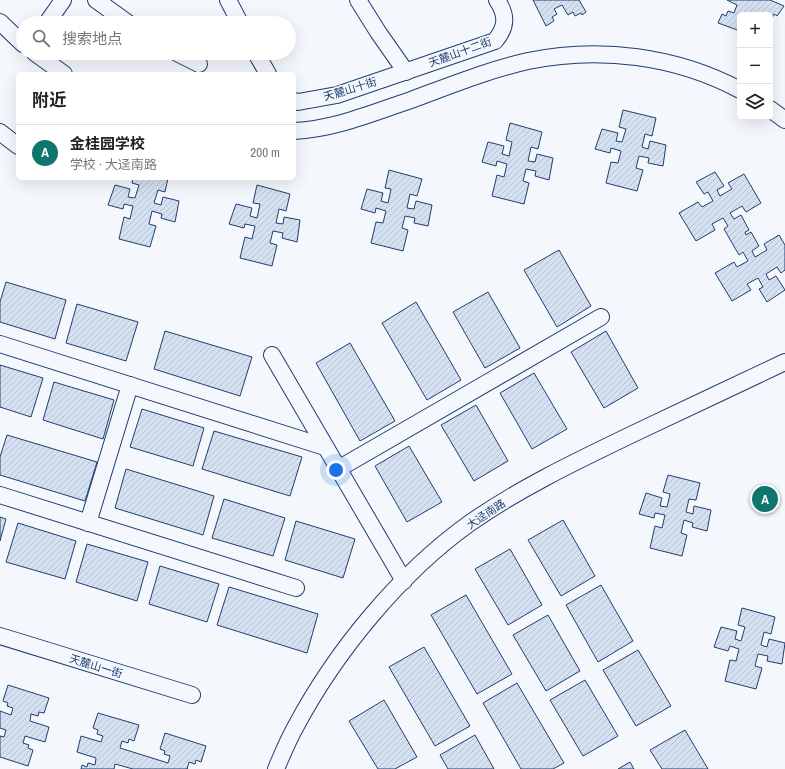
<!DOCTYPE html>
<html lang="zh">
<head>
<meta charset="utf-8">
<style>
	body { margin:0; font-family:"Archivo Narrow","Noto Sans SC",sans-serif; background:#f6f6f6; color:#222 }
	.controls { position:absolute; right:12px; top:12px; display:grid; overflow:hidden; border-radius:6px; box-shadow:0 4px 16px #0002 }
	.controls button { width:36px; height:36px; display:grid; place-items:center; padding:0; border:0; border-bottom:1px solid #e0e0e0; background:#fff; color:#222; font:20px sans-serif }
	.you { position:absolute; left:336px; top:470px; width:14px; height:14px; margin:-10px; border:3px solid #fff; border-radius:50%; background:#1a73e8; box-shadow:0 0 0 6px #1a73e833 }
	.badge { display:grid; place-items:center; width:26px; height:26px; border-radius:50%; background:#0f766e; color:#fff; font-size:13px; font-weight:700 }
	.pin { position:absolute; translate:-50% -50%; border:2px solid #fff; box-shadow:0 1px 4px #0006 }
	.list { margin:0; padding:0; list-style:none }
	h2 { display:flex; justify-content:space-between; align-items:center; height:52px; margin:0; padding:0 16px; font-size:17px }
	h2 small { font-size:13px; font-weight:400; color:#767676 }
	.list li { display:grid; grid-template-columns:26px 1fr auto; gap:12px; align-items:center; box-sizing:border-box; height:56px; padding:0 16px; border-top:1px solid #e0e0e0 }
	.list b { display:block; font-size:15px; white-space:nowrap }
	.list p { margin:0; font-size:13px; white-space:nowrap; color:#767676 }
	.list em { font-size:13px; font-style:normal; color:#767676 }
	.icon { flex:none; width:22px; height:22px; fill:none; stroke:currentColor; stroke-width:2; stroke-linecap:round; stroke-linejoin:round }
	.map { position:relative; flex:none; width:785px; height:769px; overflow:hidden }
	.search { position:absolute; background:#fff; box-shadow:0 4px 16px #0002; left:16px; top:16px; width:280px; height:44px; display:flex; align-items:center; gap:10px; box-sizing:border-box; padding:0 14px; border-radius:22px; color:#767676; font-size:15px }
	.panel { position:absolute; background:#fff; box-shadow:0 4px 16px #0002; left:16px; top:72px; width:280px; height:108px; border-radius:6px }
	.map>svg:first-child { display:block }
</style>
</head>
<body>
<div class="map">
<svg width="785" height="769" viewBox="0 0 785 769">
	<defs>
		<pattern id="building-hatch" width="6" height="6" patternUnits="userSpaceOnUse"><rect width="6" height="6" fill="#d5e0f0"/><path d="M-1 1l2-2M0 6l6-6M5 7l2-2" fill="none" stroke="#b6c1d1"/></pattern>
	</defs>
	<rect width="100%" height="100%" fill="#f4f7fb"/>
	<!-- building -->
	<g fill="url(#building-hatch)" stroke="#1d3f73">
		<path d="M533 0H579L586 12 582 15 581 13 575 16 573 12 568 15 562 5 554 9 557 14 552 17 554 21 546 26Z"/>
		<path d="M727 0H770L784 6 777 16 774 14 771 20 770 15H740V31L718 23 722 14 726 16 728 11 734 13 737 5Z"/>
		<path d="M623 110 656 118 652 136 645 134 642 147 648 149 650 141 666 145 663 166 648 163 649 158 639 156 636 168 643 170 637 191 606 183 611 162 618 163 621 151 611 148 610 153 595 149 602 129 618 133 616 141 622 142 626 129 619 127Z"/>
		<path d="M510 123 542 132 538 149 531 147 528 161 535 162 537 154 553 158 549 180 535 176 536 171 526 169 523 181 529 183 524 204 492 196 497 175 504 177 507 164 497 161 496 166 482 162 488 142 504 146 502 154 509 156 512 142 506 140Z"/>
		<path d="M389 170 422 179 417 196 410 194 407 208 414 209 416 201 432 205 428 226 414 223 415 218 405 216 402 228 408 230 403 251 371 243 376 222 383 223 386 211 376 208 375 213 361 209 367 189 383 193 381 201 388 203 391 189 385 188Z"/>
		<path d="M715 172 724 186 717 190 720 196 732 189 728 183 744 174 761 203 746 212 742 206 730 213 734 219 741 215 749 230 745 232 746 235 751 232 759 246 752 251 755 257 767 250 764 244 779 235 785 245V270L781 273 777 267 766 274 769 280 776 276 785 290 767 302 759 289 763 287 758 278 747 284 751 290 732 301 715 273 734 262 737 267 748 261 743 252 739 255 724 229 728 226 723 218 712 224 715 230 696 241 679 213 698 202 702 207 713 201 708 192 704 194 696 182Z"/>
		<path d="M133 178H168L165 192 158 190 154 203 161 205 163 197 179 201 175 222 161 218 162 214 152 211 149 224 156 226 150 247 119 239 124 217 130 219 133 206 124 204 123 209 108 205 115 185 130 189 128 197 135 198 139 185 132 183Z"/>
		<path d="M257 185 290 194 286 211 279 209 276 223 283 224 284 217 300 220 297 242 282 238 283 233 273 231 270 243 277 245 272 266 240 258 245 237 252 239 255 226 245 224 244 228 229 224 236 204 252 208 250 216 257 218 260 204 253 203Z"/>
		<path d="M559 250 591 306 557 327 524 270Z"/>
		<path d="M6 282 66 300 55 339 0 322V302Z"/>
		<path d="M488 292 520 348 485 368 453 312Z"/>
		<path d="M416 302 461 380 427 400 382 323Z"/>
		<path d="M77 304 138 322 126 361 66 343Z"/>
		<path d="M165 331 252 357 240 396 154 369Z"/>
		<path d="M606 331 638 388 604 408 571 352Z"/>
		<path d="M350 343 395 421 360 441 316 363Z"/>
		<path d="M0 365 43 378 31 417 0 407Z"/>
		<path d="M534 373 567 429 532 449 500 393Z"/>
		<path d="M54 382 114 400 103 439 43 420Z"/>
		<path d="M476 405 508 461 474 481 441 425Z"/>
		<path d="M142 409 204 428 193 466 130 447Z"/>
		<path d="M214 431 302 457 290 496 202 469Z"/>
		<path d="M7 435 97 462 85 501 0 475V457Z"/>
		<path d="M409 446 442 502 407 522 375 466Z"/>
		<path d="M126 469 214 496 203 535 115 508Z"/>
		<path d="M668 475 700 483 696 500 689 499 686 512 693 514 694 506 711 510 707 531 692 527 693 523 684 520 681 533 687 535 682 556 650 548 655 526 662 528 665 515 655 513 654 518 639 514 646 493 662 498 660 506 667 507 670 494 663 492Z"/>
		<path d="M224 499 285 518 273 556 212 538Z"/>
		<path d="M0 517 6 519 0 541Z"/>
		<path d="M563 520 595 576 561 596 528 540Z"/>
		<path d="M296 521 355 539 343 578 285 560Z"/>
		<path d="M18 523 76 541 65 579 6 562Z"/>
		<path d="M87 544 148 562 137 601 76 582Z"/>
		<path d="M510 549 542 605 508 625 475 569Z"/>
		<path d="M160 566 219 584 207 622 149 604Z"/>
		<path d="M601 585 633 641 598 662 566 605Z"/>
		<path d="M229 587 318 614 307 653 217 625Z"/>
		<path d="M466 595 512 674 477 694 431 615Z"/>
		<path d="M742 608 775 617 771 634 764 632 761 645 767 647 769 639 785 643 782 664 767 661 768 656 758 654 755 666 762 668 756 689 725 681 730 660 736 661 739 649 730 646 728 651 714 647 721 627 737 631 735 639 741 641 745 627 738 625Z"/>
		<path d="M548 615 580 671 546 691 513 635Z"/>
		<path d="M424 647 470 726 435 746 389 667Z"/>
		<path d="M638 650 671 706 636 726 603 670Z"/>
		<path d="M585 680 618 736 583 756 550 700Z"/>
		<path d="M517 683 564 763 553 769H521L483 703Z"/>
		<path d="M8 685 49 698 44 713 39 712 38 716 31 714 30 721 49 727 45 742 25 736 23 743 29 745 28 748 33 750 28 766 0 757V736L4 737 6 730 0 728V711L11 715 13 708 7 706 8 703 3 701Z"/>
		<path d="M384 700 417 757 395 769H378L349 721Z"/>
		<path d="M98 713 139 725 134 741 129 739 128 743 122 741 120 748 168 763 170 756 164 754 165 751 160 749 165 733 206 746 201 762 196 760 195 764 189 762 187 769H188H133L115 764 114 769H81L82 765 87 767 88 763 95 765 96 758 77 752 81 736 101 742 103 736 97 734 98 730 93 728Z"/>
		<path d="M685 730 708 769H662L650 750Z"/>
		<path d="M475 735 494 769H448L440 755Z"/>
		<path d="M630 762 634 769H618Z"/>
	</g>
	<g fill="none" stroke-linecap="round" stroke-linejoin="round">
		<!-- minor casing -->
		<g stroke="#1d3f73" stroke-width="18">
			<g id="minor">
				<path d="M96 0 128 23"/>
				<path d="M228 0 240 23"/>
				<path d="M358 0 378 32 406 72"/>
				<path d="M0 22 23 44"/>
				<path d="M47 23 63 0"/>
				<path d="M35 53 64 74"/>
				<path d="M177 53 199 64"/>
				<path d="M256 53 268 74"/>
				<path d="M294 101 298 102 337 95 495 41C507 27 507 15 497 0"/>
				<path d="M770 109 785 120"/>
				<path d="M294 131C335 129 372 113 411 100 449 86 488 70 528 61 600 46 676 56 740 90"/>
				<path d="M0 132 18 146"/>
				<path d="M0 344 325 447"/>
				<path d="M272 355 404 581"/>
				<path d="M338 469 601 317"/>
				<path d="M0 495 296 588"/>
				<path d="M88 523 130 385"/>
				<path d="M0 636 192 695"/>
				<path d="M276 769C282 755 288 740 296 726 336 651 400 573 470 523 523 486 581 459 639 431 688 408 736 385 785 362"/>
			</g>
		</g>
		<!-- minor -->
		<use href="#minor" stroke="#f4f7fb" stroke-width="16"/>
	</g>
	<g text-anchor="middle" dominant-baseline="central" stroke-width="3" stroke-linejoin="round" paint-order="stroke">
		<!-- street labels -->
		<g font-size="11" fill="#1d3f73" stroke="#f4f7fb">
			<text transform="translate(460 52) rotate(-20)">天麓山十二街</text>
			<text transform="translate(350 89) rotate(-17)">天麓山十街</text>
			<text transform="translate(486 514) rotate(-34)">大迳南路</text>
			<text transform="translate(96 666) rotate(17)">天麓山一街</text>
		</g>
	</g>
</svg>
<div class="controls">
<button>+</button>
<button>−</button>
<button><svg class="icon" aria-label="layers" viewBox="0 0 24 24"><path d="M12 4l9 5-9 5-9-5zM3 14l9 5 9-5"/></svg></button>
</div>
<div class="you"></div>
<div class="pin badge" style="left:765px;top:499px">A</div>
<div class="search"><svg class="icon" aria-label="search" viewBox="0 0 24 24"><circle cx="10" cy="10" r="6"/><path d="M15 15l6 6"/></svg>搜索地点</div>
<section class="panel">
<h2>附近<small></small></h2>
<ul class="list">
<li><span class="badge">A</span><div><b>金桂园学校</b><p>学校 · 大迳南路</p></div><em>200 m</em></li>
</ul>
</section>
</div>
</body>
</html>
